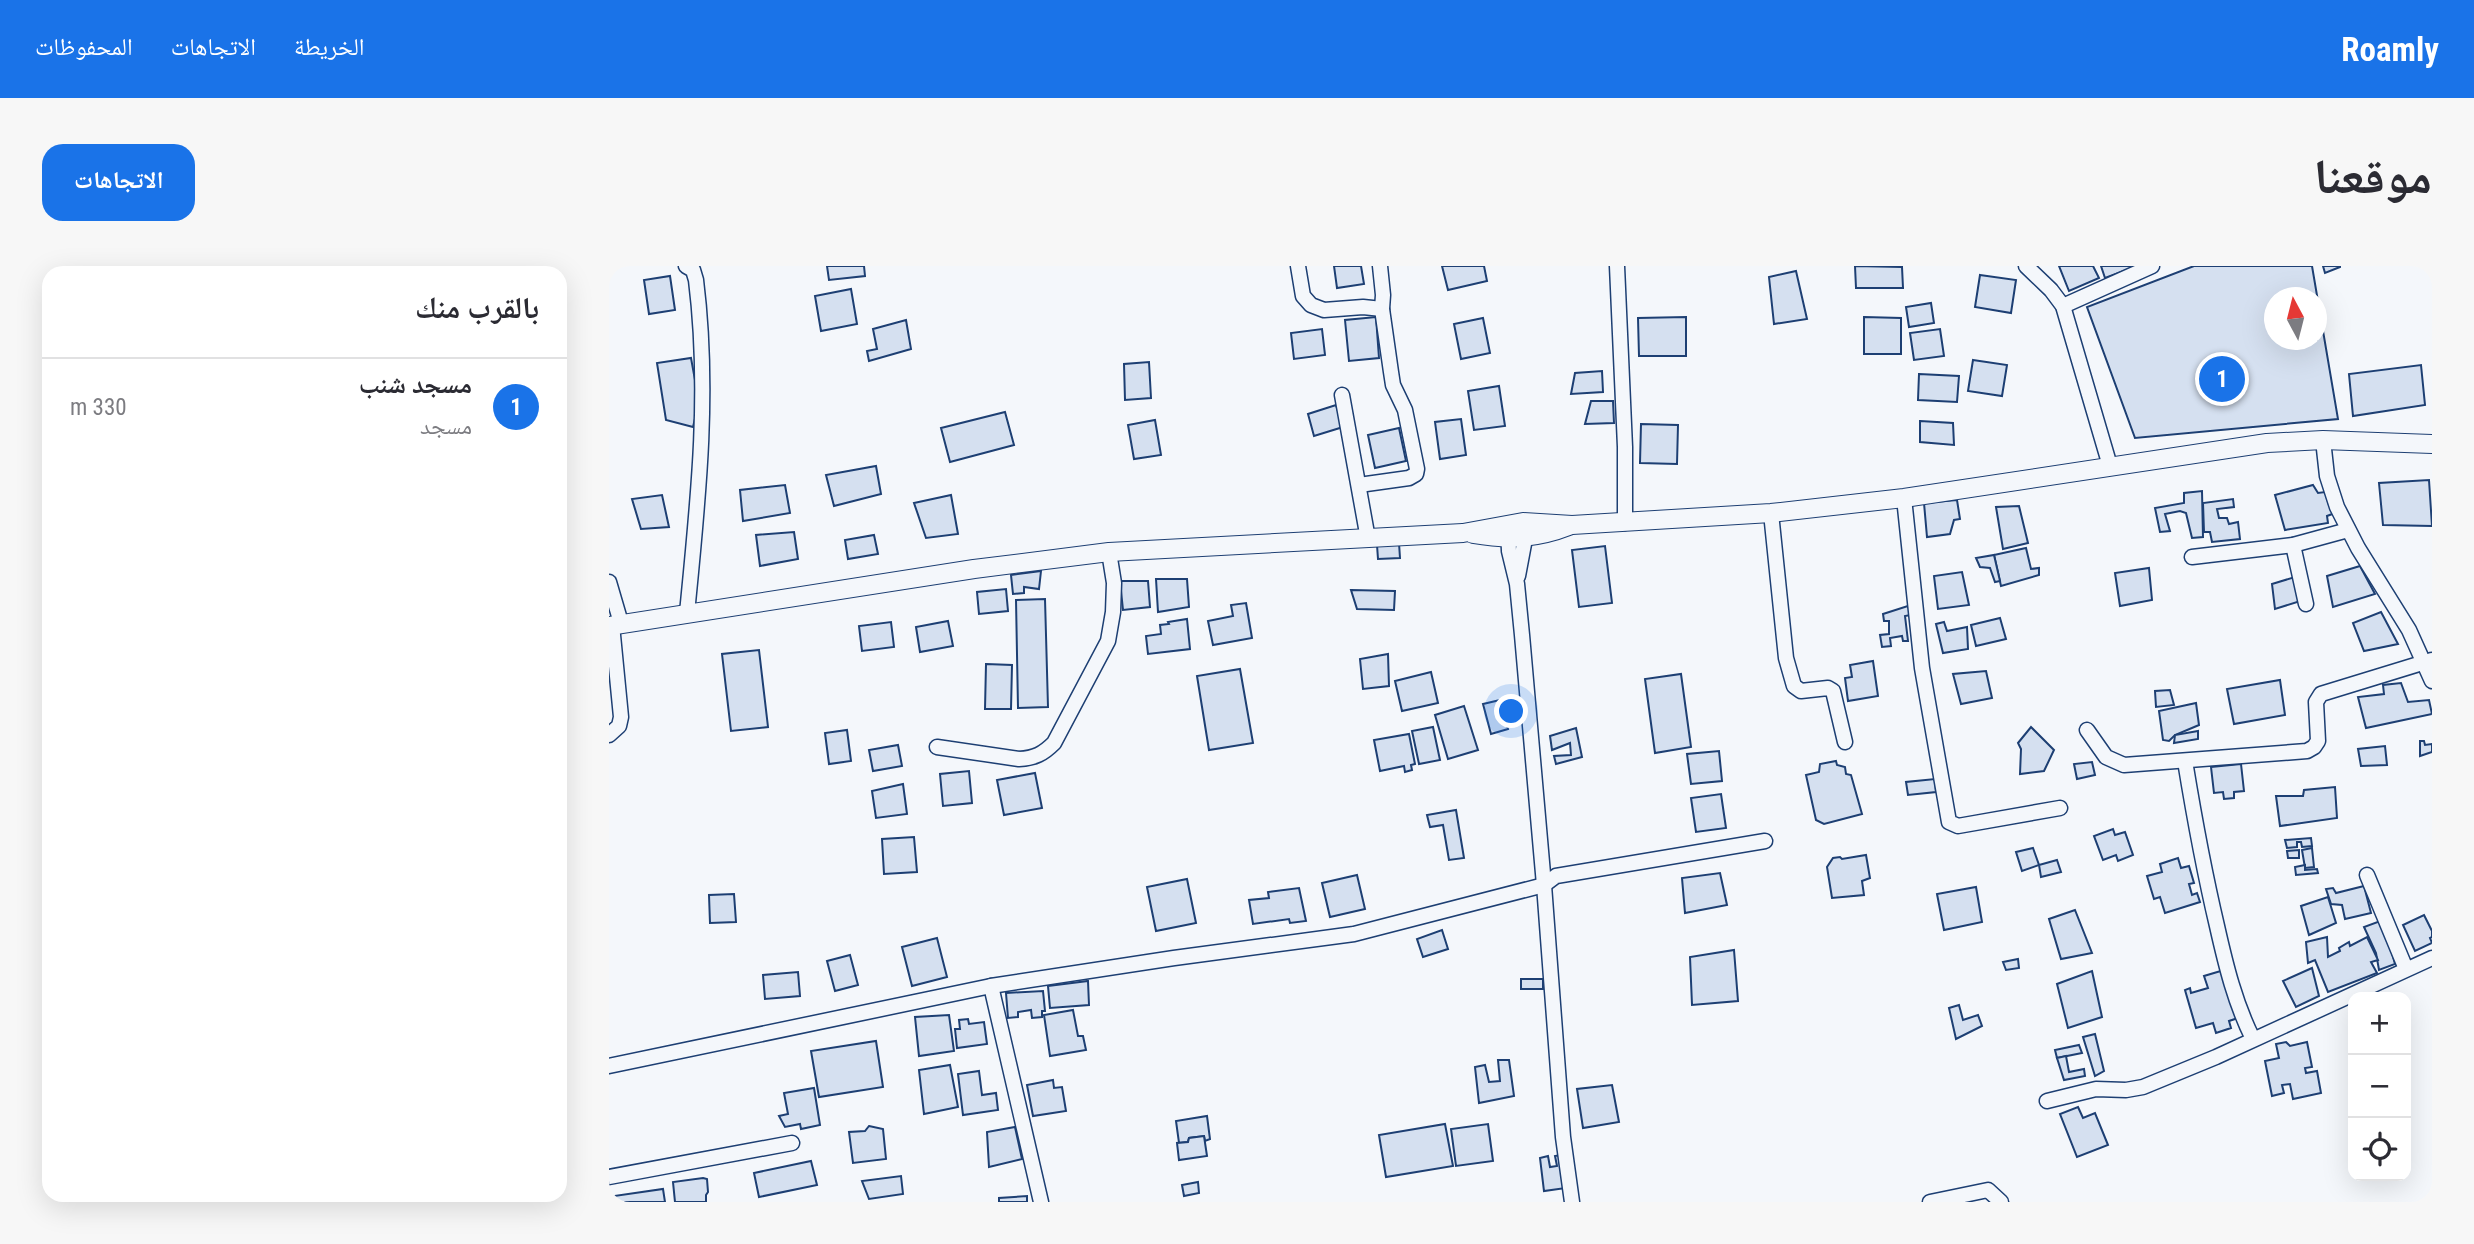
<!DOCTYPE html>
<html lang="ar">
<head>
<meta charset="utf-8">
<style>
	body { margin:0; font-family:"Roboto Condensed","Noto Naskh Arabic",sans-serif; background:#f7f7f7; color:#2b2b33; direction:rtl }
	.controls { position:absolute; right:21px; bottom:21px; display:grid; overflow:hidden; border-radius:14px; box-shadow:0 7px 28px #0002 }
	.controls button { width:63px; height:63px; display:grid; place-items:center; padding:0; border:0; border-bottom:2px solid #e1e1e2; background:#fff; color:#2b2b33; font:35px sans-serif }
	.compass { position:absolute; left:1655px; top:21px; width:63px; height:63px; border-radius:50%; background:#fff; box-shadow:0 7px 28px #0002; rotate:353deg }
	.you { position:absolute; left:903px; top:446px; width:24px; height:24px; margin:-18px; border:5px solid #fff; border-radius:50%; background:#1a73e8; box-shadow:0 0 0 10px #1a73e833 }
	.badge { display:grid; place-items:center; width:46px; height:46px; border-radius:50%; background:#1a73e8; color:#fff; font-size:23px; font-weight:700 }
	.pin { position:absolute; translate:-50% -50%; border:4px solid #fff; box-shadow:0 2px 7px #0006 }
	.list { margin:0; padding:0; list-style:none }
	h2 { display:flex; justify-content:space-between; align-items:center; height:91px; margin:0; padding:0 28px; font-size:30px }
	h2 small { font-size:23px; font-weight:400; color:#7c7c81 }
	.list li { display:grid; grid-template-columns:46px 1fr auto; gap:21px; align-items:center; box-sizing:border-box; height:98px; padding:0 28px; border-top:2px solid #e1e1e2 }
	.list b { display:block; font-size:26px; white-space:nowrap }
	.list p { margin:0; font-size:23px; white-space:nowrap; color:#7c7c81 }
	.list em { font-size:23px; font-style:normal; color:#7c7c81 }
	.icon { flex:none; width:38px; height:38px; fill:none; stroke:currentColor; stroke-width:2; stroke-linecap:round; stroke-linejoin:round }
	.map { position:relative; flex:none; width:1823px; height:936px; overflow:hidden; direction:ltr; border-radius:21px }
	header { display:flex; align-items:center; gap:42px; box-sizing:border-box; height:98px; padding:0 35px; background:#1a73e8; color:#fff }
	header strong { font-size:33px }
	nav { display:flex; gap:38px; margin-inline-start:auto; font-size:24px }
	.intro { display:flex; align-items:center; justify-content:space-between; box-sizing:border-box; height:168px; padding:0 42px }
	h1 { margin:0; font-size:49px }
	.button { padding:18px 32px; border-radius:21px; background:#1a73e8; color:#fff; font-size:24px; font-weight:700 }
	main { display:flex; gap:42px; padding:0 42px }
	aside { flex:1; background:#fff; border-radius:21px; box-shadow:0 7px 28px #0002 }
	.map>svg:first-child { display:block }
</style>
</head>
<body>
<header>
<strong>Roamly</strong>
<nav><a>الخريطة</a><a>الاتجاهات</a><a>المحفوظات</a></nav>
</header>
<div class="intro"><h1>موقعنا</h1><a class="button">الاتجاهات</a></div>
<main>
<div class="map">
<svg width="1823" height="936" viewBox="0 0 1823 936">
	<rect width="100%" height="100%" fill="#f4f7fb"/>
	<!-- building -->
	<g fill="#d5e0f0" stroke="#1d3f73" stroke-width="2" fill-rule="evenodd">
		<path d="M218 0H255L256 10 220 14Z"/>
		<path d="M725 0H752L755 18 728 22Z"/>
		<path d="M833 0H875L878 15 839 24Z"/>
		<path d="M1246 0 1293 1 1294 22H1247Z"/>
		<path d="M1450 0H1484L1490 12 1460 25Z"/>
		<path d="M1492 0H1528L1496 12Z"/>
		<path d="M1585 0H1703L1729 153 1526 172 1478 41ZM1666 32H1708V74H1666Z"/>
		<path d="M1714 0H1731V1L1716 7Z"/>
		<path d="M1187 5 1198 53 1165 58 1160 11Z"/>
		<path d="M1371 9 1407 14 1402 47 1366 41Z"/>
		<path d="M61 10 66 44 40 48 35 14Z"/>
		<path d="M242 23 248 58 212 65 206 30Z"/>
		<path d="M1322 37 1325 57 1300 61 1297 41Z"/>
		<path d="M767 51 770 92 740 95 736 54Z"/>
		<path d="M1077 51V90H1030L1029 52Z"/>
		<path d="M1255 51 1292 52V88H1255Z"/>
		<path d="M874 52 881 87 852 93 845 58Z"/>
		<path d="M297 54 302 83 260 95 258 85 268 83 264 63Z"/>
		<path d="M713 63 716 89 685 93 682 67Z"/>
		<path d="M1331 63 1335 90 1305 94 1301 67Z"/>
		<path d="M82 92 90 136 84 161 57 154 48 97Z"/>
		<path d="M1364 94 1398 99 1393 130 1359 125Z"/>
		<path d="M540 96 542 132 516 134 515 98Z"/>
		<path d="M1812 99 1816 139 1744 150 1740 108Z"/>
		<path d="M993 105 994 126 962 128 966 107Z"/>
		<path d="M1310 108 1350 110 1348 136 1309 134Z"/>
		<path d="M890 120 896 160 865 164 859 125Z"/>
		<path d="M982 135H1004L1005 157 976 158Z"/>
		<path d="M727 139 734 161 705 170 699 148Z"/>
		<path d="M396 146 405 179 341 196 332 162Z"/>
		<path d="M852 153 857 189 831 193 826 156Z"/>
		<path d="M546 154 552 189 525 193 519 159Z"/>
		<path d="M1311 155 1344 157 1345 179 1311 176Z"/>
		<path d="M1032 158 1069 159 1068 198 1031 197Z"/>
		<path d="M790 162 797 195 766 202 759 169Z"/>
		<path d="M267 200 272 228 225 240 217 209Z"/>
		<path d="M1820 214 1823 260 1774 259 1770 217Z"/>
		<path d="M176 219 181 247 134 255 131 224Z"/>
		<path d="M1704 219 1709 227 1716 226 1720 239 1725 241 1726 247 1718 250 1719 257 1676 264 1666 229Z"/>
		<path d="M1593 225 1594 271 1583 272 1577 247 1571 245 1556 248 1561 265 1551 266 1546 242 1575 237V227Z"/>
		<path d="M53 229 60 261 32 263 23 233Z"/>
		<path d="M342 229 349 268 317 272 305 237Z"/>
		<path d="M1624 233 1625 241 1608 243 1610 252H1618L1620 258 1629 256 1631 273 1603 276 1601 266H1595L1594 237Z"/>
		<path d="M1348 234 1351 253 1345 254 1341 268 1318 271 1315 237Z"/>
		<path d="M1410 240 1419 277 1394 283 1387 241Z"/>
		<path d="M185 266 189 293 151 300 147 269Z"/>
		<path d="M265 269 269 288 239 293 236 274Z"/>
		<path d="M790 277 791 292 769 293 768 279Z"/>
		<path d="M996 280 1003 337 970 341 963 284Z"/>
		<path d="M1417 282 1422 303 1430 302V309L1392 320 1385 289Z"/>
		<path d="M1385 289 1391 315 1386 316 1381 302 1371 301 1367 292Z"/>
		<path d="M1751 300 1766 328 1724 341 1718 310Z"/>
		<path d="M1540 302 1543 334 1511 340 1506 307Z"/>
		<path d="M432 305 430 323 415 321V327L404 328 402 309Z"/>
		<path d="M1353 306 1360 339 1329 343 1325 310Z"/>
		<path d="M1696 308 1701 332 1666 343 1663 318Z"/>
		<path d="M547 313H578L580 341 549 346Z"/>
		<path d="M511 315H539L541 341 514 344Z"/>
		<path d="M397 323 399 345 370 348 368 326Z"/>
		<path d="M742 324 786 325 785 344 748 343Z"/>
		<path d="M436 333 439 441 409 442 407 334Z"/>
		<path d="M637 337 643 372 604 379 599 355 624 350 622 339Z"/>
		<path d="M1305 338 1307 348 1296 350 1299 375H1294L1293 370 1281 372 1282 380 1273 381 1271 369 1280 368V355H1275L1274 348Z"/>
		<path d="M1772 346 1789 378 1755 385 1744 357Z"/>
		<path d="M1391 352 1397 373 1367 380 1362 359Z"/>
		<path d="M578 353 581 383 539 388 537 370 552 368 551 359 560 358 559 356Z"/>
		<path d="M339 355 344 380 311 386 307 361Z"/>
		<path d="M282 356 285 381 253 385 250 360Z"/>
		<path d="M1335 356 1338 365 1358 361 1359 383 1334 387 1327 358Z"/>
		<path d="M150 384 159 461 122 465 113 388Z"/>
		<path d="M779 388 780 420 754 423 751 393Z"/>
		<path d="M1264 395 1269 430 1239 435 1236 412 1243 411 1241 399Z"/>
		<path d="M377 398 403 399 402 443H376Z"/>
		<path d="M631 403 644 477 600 484 588 410Z"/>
		<path d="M1377 405 1383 432 1352 438 1344 408Z"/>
		<path d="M822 406 829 437 793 445 786 415Z"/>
		<path d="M1072 408 1082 481 1046 487 1036 413Z"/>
		<path d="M1671 414 1676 449 1625 458 1618 423Z"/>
		<path d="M1792 417 1799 436 1820 434 1823 448 1757 462 1749 431 1775 428 1774 419Z"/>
		<path d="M1561 424 1565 439 1547 441 1546 425Z"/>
		<path d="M891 434 899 463 882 468 874 438Z"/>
		<path d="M1587 437 1590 459 1566 469 1560 475 1554 474 1550 445Z"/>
		<path d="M855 440 869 484 839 493 826 449Z"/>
		<path d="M824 461 831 494 810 498 803 465Z"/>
		<path d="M1422 461 1445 484 1435 505 1411 508 1412 483 1409 477Z"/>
		<path d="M967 462 973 491 947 498 945 490 962 489 961 477 943 484 941 470Z"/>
		<path d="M238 464 242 495 220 498 216 467Z"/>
		<path d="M1589 465V473L1565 477 1566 469Z"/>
		<path d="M800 468 806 498 802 499 803 504 796 506 795 500 771 505 765 474Z"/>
		<path d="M1811 475H1815L1816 479 1823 478V486L1811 490Z"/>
		<path d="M289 479 293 500 264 505 260 484Z"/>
		<path d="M1776 480 1778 499 1752 500 1749 483Z"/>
		<path d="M1110 485 1113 515 1082 518 1078 488Z"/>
		<path d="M1227 495 1228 499 1236 501 1237 508 1242 509 1253 548 1215 558 1207 554 1197 509 1210 506 1211 498Z"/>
		<path d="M1483 496 1486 509 1468 513 1465 498Z"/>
		<path d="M1632 498 1635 525 1625 526V532L1615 533 1614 526 1605 527 1602 501Z"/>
		<path d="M360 505 363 537 334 540 331 508Z"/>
		<path d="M426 507 433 542 395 549 388 514Z"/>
		<path d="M1326 513 1327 526 1299 529 1297 516Z"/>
		<path d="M294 518 298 548 267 552 263 525Z"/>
		<path d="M1726 521 1728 552 1671 560 1667 530H1694L1695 524Z"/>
		<path d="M1112 528 1117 562 1087 566 1082 532Z"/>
		<path d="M847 544 855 592 840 594 834 559 821 561 818 549Z"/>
		<path d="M1504 563 1506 569 1516 566 1524 589 1509 595 1507 589 1494 594 1485 570Z"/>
		<path d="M305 571 308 606 275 608 273 573Z"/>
		<path d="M1702 572 1703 580 1693 581 1692 576H1688V581L1678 582 1676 574Z"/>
		<path d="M1424 582 1430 599 1413 605 1407 586Z"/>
		<path d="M1703 582 1705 601 1696 602 1693 584Z"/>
		<path d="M1690 584V592H1679L1678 585Z"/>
		<path d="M1257 589 1261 612 1253 615 1255 629 1223 632 1218 601 1224 592 1231 591 1233 593Z"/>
		<path d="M1569 592 1572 602 1580 600 1585 617 1580 618 1583 629 1588 627 1591 636 1556 647 1551 631 1545 633 1538 610 1553 606 1551 598Z"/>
		<path d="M1448 594 1452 606 1432 611 1430 599Z"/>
		<path d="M1696 599V604L1708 603 1709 607 1687 609 1686 601Z"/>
		<path d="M1111 607 1118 639 1076 647 1073 612Z"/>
		<path d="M748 609 756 643 721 651 713 617Z"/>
		<path d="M578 613 587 657 547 665 538 621Z"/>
		<path d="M1755 620 1762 647 1736 653 1733 639 1722 638 1717 623 1724 622 1727 627Z"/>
		<path d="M1367 621 1373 656 1335 664 1328 628Z"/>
		<path d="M690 622 697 655 681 657 680 653 644 658 640 634 660 632 659 626Z"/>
		<path d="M125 628 127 656 101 657 100 629Z"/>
		<path d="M1719 631 1727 657 1700 669 1692 640Z"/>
		<path d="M1466 644 1483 687 1452 693 1440 653Z"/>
		<path d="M1815 649 1823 665V671L1821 672 1823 677 1806 685 1794 659Z"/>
		<path d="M1774 654 1786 698 1770 704 1767 687 1755 661Z"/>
		<path d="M833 664 839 683 814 691 808 673Z"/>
		<path d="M1718 671 1719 691 1731 685 1730 682 1740 676 1741 680 1758 671 1769 694 1762 696 1768 707 1719 726 1706 694 1699 697 1697 676Z"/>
		<path d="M328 672 338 711 303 720 293 681Z"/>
		<path d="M1125 684 1129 735 1083 739 1081 691Z"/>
		<path d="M241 689 249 719 226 725 218 695Z"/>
		<path d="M1409 693 1410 702 1397 704 1394 696Z"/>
		<path d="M1703 702 1710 730 1687 741 1674 715Z"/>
		<path d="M1615 704 1629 752 1620 755 1622 762 1607 767 1604 757 1587 762 1576 724 1581 722 1582 727 1599 722 1595 710Z"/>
		<path d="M1483 705 1493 751 1459 762 1448 718Z"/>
		<path d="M189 706 191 730 156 733 154 709Z"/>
		<rect x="912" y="713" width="22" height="10"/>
		<path d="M479 715 480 739 441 742 439 720Z"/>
		<path d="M434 725 436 745H433V751L423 752 422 744 409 746V751L399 752 397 727Z"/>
		<path d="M1350 739 1354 754 1369 749 1373 760 1347 773 1340 742Z"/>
		<path d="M464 744 469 770H474L477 784 441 790 435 749Z"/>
		<path d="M340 749 345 785 310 790 306 751Z"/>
		<path d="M359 753 360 758 375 756 378 778 348 782 346 763H351L350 754Z"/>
		<path d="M1486 768 1495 805 1486 810 1474 771Z"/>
		<path d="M267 775 274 821 210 831 202 785Z"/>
		<path d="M1677 776 1681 780 1698 776 1703 801 1696 802 1697 807 1708 805 1712 827 1684 833 1681 818 1673 819 1675 827 1663 830 1656 795 1670 792 1667 778Z"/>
		<path d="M1470 779 1473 787 1448 792 1446 784Z"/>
		<path d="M1457 790 1460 806 1475 803 1476 810 1455 814 1448 792Z"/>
		<path d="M889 794H900L905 830 870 837 866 801 876 799 880 816 891 815Z"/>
		<path d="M341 799 349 841 315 848 310 804Z"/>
		<path d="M370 805 373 829 387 827 389 844 354 849 349 808Z"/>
		<path d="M444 814 445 822 453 821 457 845 424 850 418 819Z"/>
		<path d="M1003 819 1010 856 974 862 968 823Z"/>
		<path d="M205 822 211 859 192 863 191 858 176 861 170 850 179 848 175 827Z"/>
		<path d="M1469 841 1474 852 1486 847 1499 879 1468 891 1451 848Z"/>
		<path d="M598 850 601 873 596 875 595 870 580 872 579 876 570 877 567 855Z"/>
		<path d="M836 858 844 900 777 911 770 869Z"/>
		<path d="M879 858 884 895 847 900 842 863Z"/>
		<path d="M260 860 274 863 277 893 244 897 240 866 256 865Z"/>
		<path d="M406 861 413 893 380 901 378 866Z"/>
		<path d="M595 870 598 890 570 894 568 877 579 876 580 872Z"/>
		<path d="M952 889 957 922 935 925 931 892 939 890 941 901 948 900 946 890Z"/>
		<path d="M202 895 208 919 150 931 145 907Z"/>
		<path d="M292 910 294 928 260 933 253 915Z"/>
		<path d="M94 912 98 913 99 926 97 929V936H66L64 916Z"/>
		<path d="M589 916 590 927 575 930 573 919Z"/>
		<path d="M54 923 56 936H6L5 930Z"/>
		<path d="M418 930V936H390V932Z"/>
	</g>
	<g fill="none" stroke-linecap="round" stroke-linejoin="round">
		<!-- minor casing -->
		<g stroke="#1d3f73" stroke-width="17">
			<g id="minor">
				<path d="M77 0 84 4 87 14C101 126 89 236 78 347"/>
				<path d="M689 0 694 30 702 39 715 44 754 41 773 43"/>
				<path d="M1008 0 1016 181V257"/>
				<path d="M1417 0 1442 24 1454 40 1501 200"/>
				<path d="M1454 40 1543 0"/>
				<path d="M733 129 759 273"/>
				<path d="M1714 174 1718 210 1728 241 1749 282 1800 364 1823 415"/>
				<path d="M750 219 800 212 807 208 808 203 796 144 784 119 782 106 773 43 774 29 771 0"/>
				<path d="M1295 232 1313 402 1340 556 1349 560 1451 542"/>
				<path d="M1162 247 1177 392 1185 420 1192 425 1219 422 1224 425 1236 476"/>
				<path d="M899 262 900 285 908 318 913 369 935 619 954 871 963 936"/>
				<path d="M1684 279 1697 338"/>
				<path d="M1583 291 1684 279 1739 264"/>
				<path d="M909 310 915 278 914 260"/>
				<path d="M0 316 12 357"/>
				<path d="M1478 464 1497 491 1515 499 1698 485 1705 481 1709 475 1707 436 1712 428 1823 394"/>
				<path d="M0 469 10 460 12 451 3 359"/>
				<path d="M328 481 410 493C426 492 434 488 445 477L499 375 504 346 505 317 500 286"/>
				<path d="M1576 495C1585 550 1595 605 1608 660 1617 700 1626 737 1644 773"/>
				<path d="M1758 609 1797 703"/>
				<path d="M382 720 432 936"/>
				<path d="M0 800 382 720 565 692 745 668 935 619 947 610 1156 575"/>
				<path d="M1438 835 1487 823 1517 824 1534 821 1607 791 1823 692"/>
				<path d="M0 911 183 877"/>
				<path d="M1321 936 1379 924 1392 936"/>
			</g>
		</g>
		<!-- tertiary casing -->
		<g stroke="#1d3f73" stroke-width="20">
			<g id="tertiary">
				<path d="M864 268C899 274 927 273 960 260"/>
				<path d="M0 360 365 303 500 286 854 267 914 256 963 259 1162 247 1295 232 1658 177 1714 174 1823 178"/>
			</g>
		</g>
		<!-- minor -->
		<use href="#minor" stroke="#f4f7fb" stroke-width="14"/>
		<!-- tertiary -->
		<use href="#tertiary" stroke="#f4f7fb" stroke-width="18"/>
	</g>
</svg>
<div class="controls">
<button>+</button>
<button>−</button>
<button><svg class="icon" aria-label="locate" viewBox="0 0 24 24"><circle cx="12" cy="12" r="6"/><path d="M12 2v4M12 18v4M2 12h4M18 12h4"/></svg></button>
</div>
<svg class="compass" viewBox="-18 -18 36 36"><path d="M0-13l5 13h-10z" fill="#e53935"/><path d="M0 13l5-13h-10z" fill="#7c7c81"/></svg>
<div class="you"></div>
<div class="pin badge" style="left:1613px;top:113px">1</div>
</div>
<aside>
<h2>بالقرب منك<small></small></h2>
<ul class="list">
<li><span class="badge">1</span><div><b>مسجد شنب</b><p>مسجد</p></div><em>330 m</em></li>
</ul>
</aside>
</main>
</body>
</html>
